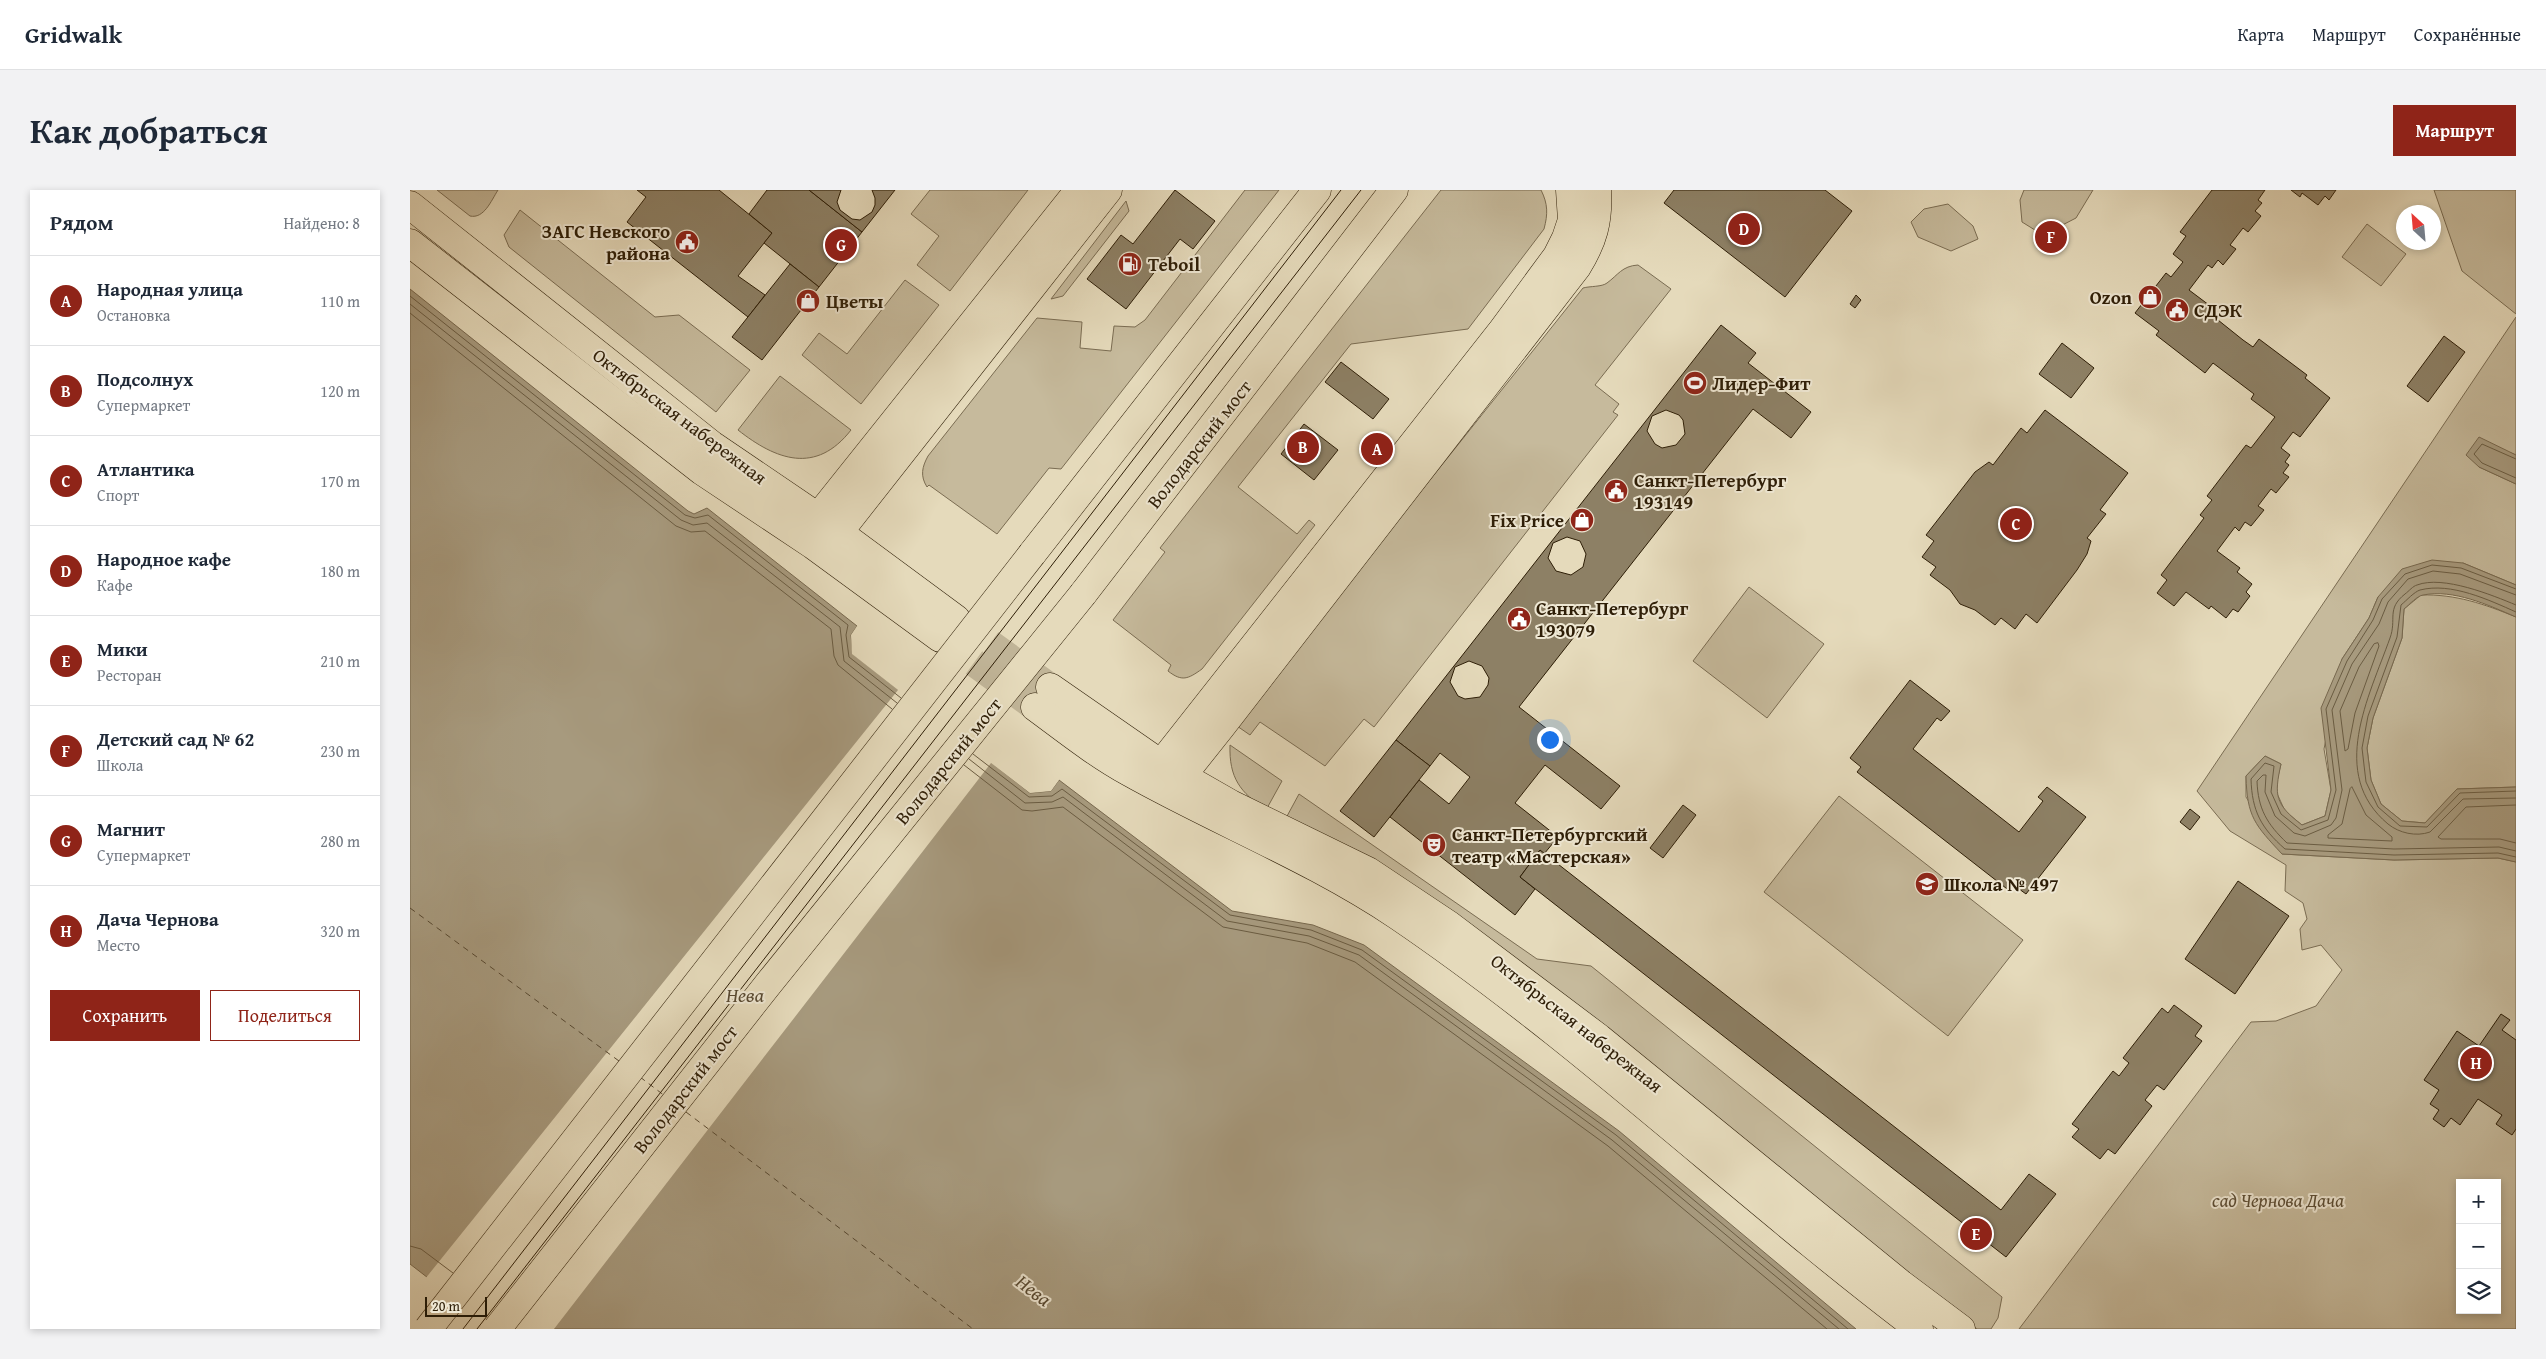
<!DOCTYPE html>
<html lang="ru">
<head>
<meta charset="utf-8">
<style>
	body { margin:0; font-family:"Gentium Book Plus",serif; background:#f2f2f3; color:#1f2937 }
	.controls { position:absolute; right:15px; bottom:15px; display:grid; overflow:hidden; border-radius:0px; box-shadow:0 2px 8px #0003 }
	.controls button { width:45px; height:45px; display:grid; place-items:center; padding:0; border:0; border-bottom:1px solid #e0e1e3; background:#fff; color:#1f2937; font:25px sans-serif }
	.compass { position:absolute; left:1986px; top:15px; width:45px; height:45px; border-radius:50%; background:#fff; box-shadow:0 2px 8px #0003; rotate:334deg }
	.scale { position:absolute; left:15px; bottom:12px; width:62px; box-sizing:border-box; padding-left:5px; border:2px solid #2e1e07; border-top:0; font-size:14px; line-height:18px; white-space:nowrap; color:#2e1e07; -webkit-text-stroke:4px #eee7d3; paint-order:stroke }
	.you { position:absolute; left:1139px; top:549px; width:18px; height:18px; margin:-12px; border:4px solid #fff; border-radius:50%; background:#1a73e8; box-shadow:0 0 0 8px #1a73e833 }
	.badge { display:grid; place-items:center; width:32px; height:32px; border-radius:50%; background:#8f2418; color:#fff; font-size:16px; font-weight:700 }
	.pin { position:absolute; translate:-50% -50%; border:2px solid #fff; box-shadow:0 1px 5px #0006 }
	.list { margin:0; padding:0; list-style:none }
	h2 { display:flex; justify-content:space-between; align-items:center; height:65px; margin:0; padding:0 20px; font-size:21px }
	h2 small { font-size:16px; font-weight:400; color:#747a83 }
	.list li { display:grid; grid-template-columns:32px 1fr auto; gap:15px; align-items:center; box-sizing:border-box; height:90px; padding:0 20px; border-top:1px solid #e0e1e3 }
	.list b { display:block; font-size:19px; white-space:nowrap }
	.list p { margin:0; font-size:16px; white-space:nowrap; color:#747a83 }
	.list em { font-size:16px; font-style:normal; color:#747a83 }
	.actions { display:flex; gap:10px; padding:15px 20px }
	.actions a { flex:1; padding:11px 0; border:1px solid #8f2418; border-radius:0px; text-align:center; font-size:18px; color:#8f2418 }
	.actions .main { background:#8f2418; color:#fff }
	.icon { flex:none; width:28px; height:28px; fill:none; stroke:currentColor; stroke-width:2; stroke-linecap:round; stroke-linejoin:round }
	.map { position:relative; flex:none; width:2106px; height:1139px; overflow:hidden; border-radius:0px }
	header { display:flex; align-items:center; gap:30px; box-sizing:border-box; height:70px; padding:0 25px; background:#fff; border-bottom:1px solid #e0e1e3 }
	header strong { font-size:24px }
	nav { display:flex; gap:28px; margin-inline-start:auto; font-size:18px }
	.intro { display:flex; align-items:center; justify-content:space-between; box-sizing:border-box; height:120px; padding:0 30px }
	h1 { margin:0; font-size:35px }
	.button { padding:12px 22px; border-radius:0px; background:#8f2418; color:#fff; font-size:18px; font-weight:700 }
	main { display:flex; gap:30px; padding:0 30px }
	aside { flex:1; background:#fff; border-radius:0px; box-shadow:0 2px 8px #0003 }
	.map>svg:first-child { display:block }
</style>
</head>
<body>
<header>
<strong>Gridwalk</strong>
<nav><a>Карта</a><a>Маршрут</a><a>Сохранённые</a></nav>
</header>
<div class="intro"><h1>Как добраться</h1><a class="button">Маршрут</a></div>
<main>
<aside>
<h2>Рядом<small>Найдено: 8</small></h2>
<ul class="list">
<li><span class="badge">A</span><div><b>Народная улица</b><p>Остановка</p></div><em>110 m</em></li>
<li><span class="badge">B</span><div><b>Подсолнух</b><p>Супермаркет</p></div><em>120 m</em></li>
<li><span class="badge">C</span><div><b>Атлантика</b><p>Спорт</p></div><em>170 m</em></li>
<li><span class="badge">D</span><div><b>Народное кафе</b><p>Кафе</p></div><em>180 m</em></li>
<li><span class="badge">E</span><div><b>Мики</b><p>Ресторан</p></div><em>210 m</em></li>
<li><span class="badge">F</span><div><b>Детский сад № 62</b><p>Школа</p></div><em>230 m</em></li>
<li><span class="badge">G</span><div><b>Магнит</b><p>Супермаркет</p></div><em>280 m</em></li>
<li><span class="badge">H</span><div><b>Дача Чернова</b><p>Место</p></div><em>320 m</em></li>
</ul>
<div class="actions"><a class="main">Сохранить</a><a>Поделиться</a></div>
</aside>
<div class="map">
<svg width="2106" height="1139" viewBox="0 0 2106 1139">
	<rect width="100%" height="100%" fill="#e5dabb"/>
	<filter id="stains"><feTurbulence type="fractalNoise" baseFrequency=".004" numOctaves="4"/><feColorMatrix values="0 0 0 0 .2 0 0 0 0 .09 0 0 0 0 .02 0 0 0 .5 -.17"/></filter>
	<radialGradient id="worn" r=".72"><stop offset=".6" stop-color="#630" stop-opacity="0"/><stop offset="1" stop-color="#630" stop-opacity=".3"/></radialGradient>
	<!-- green -->
	<g fill="#c6ba9c" stroke="#7a6c52" fill-rule="evenodd">
		<path d="M27 0H88C81 11 74 29 60 26Z"/>
		<path d="M520 0H618L540 101 507 75 529 46 501 24Z"/>
		<path d="M835 0H869L651 279 639 278 587 344 519 295 517 297C510 286 512 277 518 266L627 128 672 132 670 158 701 161 704 136 725 137 735 130Z"/>
		<path d="M1031 0H1131C1138 14 1138 24 1134 39L1058 139 941 154 828 297 887 344 899 330 905 335 792 479C778 489 772 492 758 481L761 475 703 430 755 362 750 358Z"/>
		<path d="M1614 0H1683L1666 28 1633 45 1612 32 1610 10Z"/>
		<path d="M2024 0H2106V124L2052 81Z"/>
		<path d="M716 11 719 21 653 106 641 109Z"/>
		<path d="M1538 14 1563 36 1568 49 1541 61 1508 47 1501 32 1514 19Z"/>
		<path d="M110 20 245 127 269 125 340 180 306 222 99 57 94 45Z"/>
		<path d="M1957 34 1996 64 1971 96 1932 67Z"/>
		<path d="M1228 75 1261 99 1185 195 1209 214 1203 222 1208 225 964 537 954 529 915 576 850 532 840 545 827 536 834 523 1173 98C1180 96 1192 97 1197 93 1208 85 1212 76 1228 75Z"/>
		<path d="M495 90 529 115 451 214 392 165 409 143 437 164Z"/>
		<path d="M2106 127V265L2101 263 2069 277 2106 294V395L2053 373 1968 407 1959 428 1932 469 1914 559 1921 600 1915 626 1892 635 1875 621 1865 599 1871 574 1855 566 1836 586V607L1872 664 1984 670 2088 668 2106 672V1139H1609L1841 832 1866 831 1906 816 1932 780 1911 755 1892 760 1890 739 1897 729 1893 713 1875 701 1876 675 1820 641 1787 601ZM2050 993H2087V1120H2050Z"/>
		<path d="M370 186 441 240C406 285 366 270 328 240Z"/>
		<path d="M1339 397 1414 454 1357 528 1283 471Z"/>
		<path d="M2011 405C2046 404 2074 414 2106 427V597L2047 599 2015 633 1992 631 1971 614 1961 590 1957 558 1963 528 1992 448 1994 419Z"/>
		<path d="M820 555 872 591 856 620C830 602 819 588 820 555Z"/>
		<path d="M889 604 1127 769 1181 776 1592 1107 1588 1128 1581 1139H1567L1534 1117 876 628Z"/>
		<path d="M1429 606 1613 750 1538 846 1354 702Z"/>
	</g>
	<!-- water -->
	<g fill="#a79a7e" stroke="#77684e">
		<path d="M0 99 278 321 284 324 297 318 447 436 441 445 443 464 620 603 641 601 649 590 822 721 903 735 954 755 1209 941 1446 1139H84L0 1074Z"/>
		<path d="M2069 247 2106 265V294L2069 277 2056 265Z"/>
		<path d="M2022 370 2053 373 2106 395V427C2078 415 2044 399 2013 405 2007 406 2000 414 1994 419L1992 448 1963 528 1957 558 1961 590 1971 614 1992 631 2015 633 2047 599 2106 597V672L2088 668 1984 670 1872 664C1845 635 1837 627 1836 586L1855 566 1871 574C1864 606 1865 614 1892 635L1915 626 1921 600 1911 518 1932 469 1959 428 1968 407 1992 379Z"/>
	</g>
	<!-- pier -->
	<path fill="#e5dabb" d="M447 436 449 437 443 445 445 462 621 600 639 598 647 589 649 590 641 601 620 603 581 573 144 1139H80L15 1089 488 500 442 464 441 445Z"/>
	<g fill="none" stroke-linecap="round" stroke-linejoin="round">
		<!-- shore -->
		<g stroke="#6a5c42" stroke-width="1">
			<path d="M0 106 275 325 285 328 298 325 438 435 436 445 439 467 491 508"/>
			<path d="M0 114 271 330 283 335 297 333 430 437 434 471 487 513"/>
			<path d="M0 123 266 336 281 342 295 341 421 439 424 466 428 475 482 519"/>
			<path d="M2106 269 2072 254 2064 264 2072 273 2106 288"/>
			<path d="M2106 399 2051 378 2022 375 1995 384 1972 409 1963 430 1937 471 1916 519 1926 600 1918 630 1891 640 1871 624 1861 602 1864 576 1855 573 1841 589C1842 621 1851 638 1875 659L1984 665 2088 663 2106 667"/>
			<path d="M2106 405 2050 384 2023 381 1998 389 1978 412 1969 434 1942 474 1922 520 1932 600 1926 628 1921 635 1895 646 1884 643 1865 626 1855 602 1856 585H1853L1847 591C1848 619 1857 634 1877 653L1984 659 2089 657 2106 661"/>
			<path d="M2106 415C2082 405 2033 385 2007 395 2003 396 1999 401 1995 404 1976 419 1987 429 1980 448 1959 507 1918 584 1978 634 1989 643 2006 647 2020 642L2053 609 2106 608"/>
			<path d="M2106 422C2079 410 2041 392 2010 400 2004 402 1997 410 1991 415L1987 447 1958 526 1952 558 1956 592 1968 617 1990 636 2017 637 2050 603 2106 601"/>
			<path d="M1968 453 1969 456 1945 523 1938 559 1935 561 1930 521 1949 477 1964 454Z"/>
			<path d="M563 564 619 607 642 606 652 599 820 725 901 740 952 760 1206 945 1438 1139"/>
			<path d="M559 569 615 613 642 612 653 607 817 731 899 746 949 765 1202 950 1429 1139"/>
			<path d="M554 575 612 620 622 621 653 617 813 737 897 753 945 772 1198 956 1417 1139"/>
			<path d="M1942 597 1956 625 1982 647V651L1918 648V645L1932 634 1940 599Z"/>
			<path d="M2106 615 2056 617 2028 647 2031 649H2090L2106 653"/>
			<path d="M0 1056 11 1059 43 1083"/>
		</g>
		<!-- ferry -->
		<g stroke="#584931" stroke-width="1" stroke-dasharray="6 5" stroke-linecap="butt">
			<path d="M0 718 209 871"/>
			<path d="M230 887 255 906"/>
			<path d="M276 922 563 1139"/>
		</g>
	</g>
	<!-- building -->
	<g fill="#8d8065" stroke="#2e1e07" fill-rule="evenodd">
		<path d="M227 0H309L362 43 328 86 355 105 338 127 217 32 236 7Z"/>
		<path d="M357 0H399L452 42 409 97 354 53 362 43 339 24Z"/>
		<path d="M399 0H431L427 12 430 20 442 29 450 30 462 22 465 15V8L462 0H485L452 42Z"/>
		<path d="M765 0 805 31 783 59 770 49 716 119 677 89 711 45 723 54Z"/>
		<path d="M1264 0H1415L1442 21 1375 107 1254 13Z"/>
		<path d="M1802 0H1855L1848 10 1852 13 1845 21 1851 26 1838 42 1833 38 1820 55 1826 59 1813 75 1808 70 1802 78 1798 75 1779 100 1807 121 1803 126 1833 150 1843 157 1849 149 1897 185 1895 188 1920 208 1890 247 1883 242 1871 258 1880 265 1875 272 1879 275 1873 283 1879 287 1866 303 1861 299 1848 316 1854 320 1841 336 1835 332 1829 341 1825 337 1807 361 1830 378 1827 382 1842 394 1836 402 1840 406 1828 422 1823 419 1816 428 1801 416 1799 419 1776 402 1764 416 1747 403 1757 390 1751 385 1794 328 1790 325 1802 310 1797 306 1836 255 1841 258 1865 227 1841 209 1844 204 1803 173 1795 183 1746 145 1749 141 1725 123 1756 83 1761 87 1773 72 1763 64 1776 46 1770 42Z"/>
		<path d="M1881 0H1926L1919 10 1915 6 1908 15 1892 3 1890 7Z"/>
		<path d="M380 74 409 97 352 170 322 147Z"/>
		<path d="M1446 105 1451 110 1445 118 1440 114Z"/>
		<path d="M1311 135 1346 163 1338 173 1401 222 1381 248 1343 219 1109 517 1210 596 1191 619 1135 575 1105 613 1148 647 1134 664 1130 660 1110 687 1125 699 1105 725 980 627 1009 590 1039 614 1060 587 1030 563 1020 576 986 550ZM1256 220 1269 225 1273 230 1275 244 1266 255 1252 258 1245 254 1237 241 1242 226ZM1157 347 1170 351 1176 364 1173 377 1161 385 1146 381 1138 368 1143 353ZM1059 471 1072 476 1079 488 1078 495 1070 507 1055 509 1048 506 1040 492 1045 477Z"/>
		<path d="M2034 146 2055 162 2018 212 1997 196Z"/>
		<path d="M1652 153 1684 178 1661 208 1629 184Z"/>
		<path d="M931 172 979 209 963 229 915 192Z"/>
		<path d="M1635 220 1718 283 1690 320 1696 324 1677 348 1681 351 1677 364 1667 380 1627 433 1616 424 1605 439 1591 428 1585 435 1565 420 1550 414 1540 400 1520 385 1526 377 1512 367 1524 351 1516 345 1565 282 1579 272 1583 275 1611 238 1617 243Z"/>
		<path d="M894 234 928 260 904 290 871 264Z"/>
		<path d="M1500 490 1540 521 1531 531 1527 528 1503 559 1609 642 1633 611 1628 607 1637 597 1676 627 1616 704 1605 696 1601 702 1447 582 1451 577 1440 568Z"/>
		<path d="M986 550 1020 576 964 647 930 621Z"/>
		<path d="M1273 615 1286 625 1253 668 1240 658Z"/>
		<path d="M1780 619 1790 627 1780 640 1770 632Z"/>
		<path d="M1130 660 1591 1020 1619 984 1646 1004 1596 1067 1110 687Z"/>
		<path d="M1828 691 1879 726 1825 804 1775 769Z"/>
		<path d="M1764 815 1792 836 1785 846 1792 851 1754 900 1747 895 1735 910 1742 916 1705 964 1698 959 1690 969 1662 947 1669 939 1662 934 1703 881 1709 886 1719 873 1713 868 1752 818 1758 823Z"/>
		<path d="M2091 824 2100 830 2092 840 2106 850V939L2102 945 2086 934 2092 925 2068 909 2050 935 2041 928 2034 937 2023 929 2029 920 2020 914 2029 900 2014 890 2047 841 2069 856Z"/>
	</g>
	<g fill="none" stroke-linecap="round" stroke-linejoin="round">
		<!-- primary-tunnel -->
		<g stroke="#c0b497" stroke-width="28" stroke-dasharray="28 14" stroke-linecap="butt">
			<path d="M546 429 640 497"/>
			<path d="M530 448 625 517"/>
		</g>
		<!-- primary casing -->
		<g stroke="#2e1e07" stroke-width="29">
			<g id="primary">
				<path d="M0 15 302 255 408 327 546 429"/>
				<path d="M0 53 292 281 403 355 530 448"/>
				<path d="M408 327 669 0"/>
				<path d="M413 350 429 342 698 0"/>
				<path d="M622 364 907 0"/>
				<path d="M673 404 984 0"/>
				<path d="M640 497 751 574 821 614 958 681 1039 735 1189 848 1491 1094 1551 1139"/>
				<path d="M625 517C655 539 686 564 719 582 808 632 903 669 988 726 1172 851 1332 1005 1509 1139"/>
				<path d="M751 574 1091 142 1147 66 1156 48 1162 30 1160 0"/>
				<path d="M758 597 772 586 811 537 1167 77C1183 51 1189 31 1187 0"/>
			</g>
		</g>
		<!-- primary -->
		<use href="#primary" stroke="#e5dabb" stroke-width="28"/>
		<!-- tram -->
		<g stroke="#2e1e07" stroke-width="1">
			<path d="M53 1139 931 0"/>
			<path d="M67 1139 951 0"/>
		</g>
		<!-- primary-bridge casing -->
		<g stroke="#2e1e07" stroke-width="29" stroke-linecap="butt">
			<g id="primary-bridge">
				<path d="M18 1139 622 364"/>
				<path d="M87 1139 359 793 673 404"/>
			</g>
		</g>
		<!-- primary-bridge -->
		<use href="#primary-bridge" stroke="#e5dabb" stroke-width="28"/>
	</g>
	<!-- icons -->
	<defs>
		<g id="civic-disc" transform="scale(1.25)"><circle r="9.5" fill="#8f2418" stroke="#eee7d3"/><path d="M-.6-6.5H3V-4.5H.6V-3L4-1V1h2V6H-6V1h2V-1L-.6-3ZM-1.2 2.5V6h2.4V2.5Z" fill="#fff"/></g>
		<g id="fuel-disc" transform="scale(1.25)"><circle r="9.5" fill="#8f2418" stroke="#eee7d3"/><path d="M-5.5-6h7V0h2V4h1.3V-2.5L3-4.5l.8-.8L6-3V5H2.5V1h-1V6h-7ZM-4.2-4.7v3.2H.2V-4.7Z" fill="#fff"/></g>
		<g id="shop-disc" transform="scale(1.25)"><circle r="9.5" fill="#8f2418" stroke="#eee7d3"/><path d="M-5-2.5h2.3a2.7 3.5 0 0 1 5.4 0H5L5.5 6h-11ZM-1.5-2.5h3a1.5 2.3 0 0 0-3 0Z" fill="#fff"/></g>
		<g id="stadium-disc" transform="scale(1.25)"><circle r="9.5" fill="#8f2418" stroke="#eee7d3"/><path d="M0-5a6.5 5 0 1 0 0 10a6.5 5 0 1 0 0-10ZM-3.5-1.8h7v3.6h-7Z" fill="#fff"/></g>
		<g id="theatre-disc" transform="scale(1.25)"><circle r="9.5" fill="#8f2418" stroke="#eee7d3"/><path d="M-5-5.5Q0-4 5-5.5V0Q5 5 0 6Q-5 5-5 0ZM-3.3-2.5H-1v1.5H-3.3ZM1-2.5H3.3v1.5H1ZM-2.8 1Q0 5.5 2.8 1Z" fill="#fff"/></g>
		<g id="school-disc" transform="scale(1.25)"><circle r="9.5" fill="#8f2418" stroke="#eee7d3"/><path d="M0-5L7-2L0 1L-7-2ZM-4 1L0 2.5L4 1V4Q0 6-4 4Z" fill="#fff"/></g>
	</defs>
	<g fill-rule="evenodd">
		<use href="#civic-disc" x="277" y="52"/>
		<use href="#fuel-disc" x="720" y="74"/>
		<use href="#shop-disc" x="1740" y="107"/>
		<use href="#shop-disc" x="398" y="111"/>
		<use href="#civic-disc" x="1767" y="120"/>
		<use href="#stadium-disc" x="1285" y="193"/>
		<use href="#civic-disc" x="1206" y="301"/>
		<use href="#shop-disc" x="1172" y="330"/>
		<use href="#civic-disc" x="1109" y="429"/>
		<use href="#theatre-disc" x="1024" y="655"/>
		<use href="#school-disc" x="1517" y="694"/>
	</g>
	<g text-anchor="middle" dominant-baseline="central" stroke-width="4" stroke-linejoin="round" paint-order="stroke">
		<!-- poi labels -->
		<g font-size="19" font-weight="bold" fill="#2e1e07" stroke="#eee7d3" text-anchor="start">
			<text x="260" y="41" text-anchor="end">ЗАГС Невского<tspan x="260" dy="22">района</tspan></text>
			<text x="738" y="74">Teboil</text>
			<text x="1722" y="107" text-anchor="end">Ozon</text>
			<text x="416" y="111">Цветы</text>
			<text x="1784" y="120">СДЭК</text>
			<text x="1302" y="193">Лидер-Фит</text>
			<text x="1224" y="290">Санкт-Петербург<tspan x="1224" dy="22">193149</tspan></text>
			<text x="1154" y="330" text-anchor="end">Fix Price</text>
			<text x="1126" y="418">Санкт-Петербург<tspan x="1126" dy="22">193079</tspan></text>
			<text x="1042" y="644">Санкт-Петербургский<tspan x="1042" dy="22">театр «Мастерская»</tspan></text>
			<text x="1534" y="694">Школа № 497</text>
		</g>
		<!-- street labels -->
		<g font-size="19" fill="#2e1e07" stroke="#eee7d3">
			<text transform="translate(270 226) rotate(37)">Октябрьская набережная</text>
			<text transform="translate(789 254) rotate(-52)">Володарский мост</text>
			<text transform="translate(538 571) rotate(-51)">Володарский мост</text>
			<text transform="translate(1167 833) rotate(38)">Октябрьская набережная</text>
			<text transform="translate(275 899) rotate(-52)">Володарский мост</text>
		</g>
		<!-- park labels -->
		<g font-size="19" font-style="italic" fill="#5c4d34" stroke="#eee7d3">
			<text x="1868" y="1010">сад Чернова Дача</text>
		</g>
		<!-- water labels -->
		<g font-size="20" font-style="italic" fill="#584931" stroke="#eee7d3">
			<text x="335" y="804">Нева</text>
			<text transform="translate(624 1100) rotate(37)">Нева</text>
		</g>
	</g>
	<rect width="100%" height="100%" filter="url(#stains)"/>
	<rect width="100%" height="100%" fill="url(#worn)"/>
</svg>
<div class="controls">
<button>+</button>
<button>−</button>
<button><svg class="icon" aria-label="layers" viewBox="0 0 24 24"><path d="M12 4l9 5-9 5-9-5zM3 14l9 5 9-5"/></svg></button>
</div>
<svg class="compass" viewBox="-18 -18 36 36"><path d="M0-13l5 13h-10z" fill="#e53935"/><path d="M0 13l5-13h-10z" fill="#747a83"/></svg>
<div class="scale">20 m</div>
<div class="you"></div>
<div class="pin badge" style="left:967px;top:259px">A</div>
<div class="pin badge" style="left:893px;top:257px">B</div>
<div class="pin badge" style="left:1606px;top:334px">C</div>
<div class="pin badge" style="left:1334px;top:39px">D</div>
<div class="pin badge" style="left:1566px;top:1044px">E</div>
<div class="pin badge" style="left:1641px;top:47px">F</div>
<div class="pin badge" style="left:431px;top:55px">G</div>
<div class="pin badge" style="left:2066px;top:873px">H</div>
</div>
</main>
</body>
</html>
